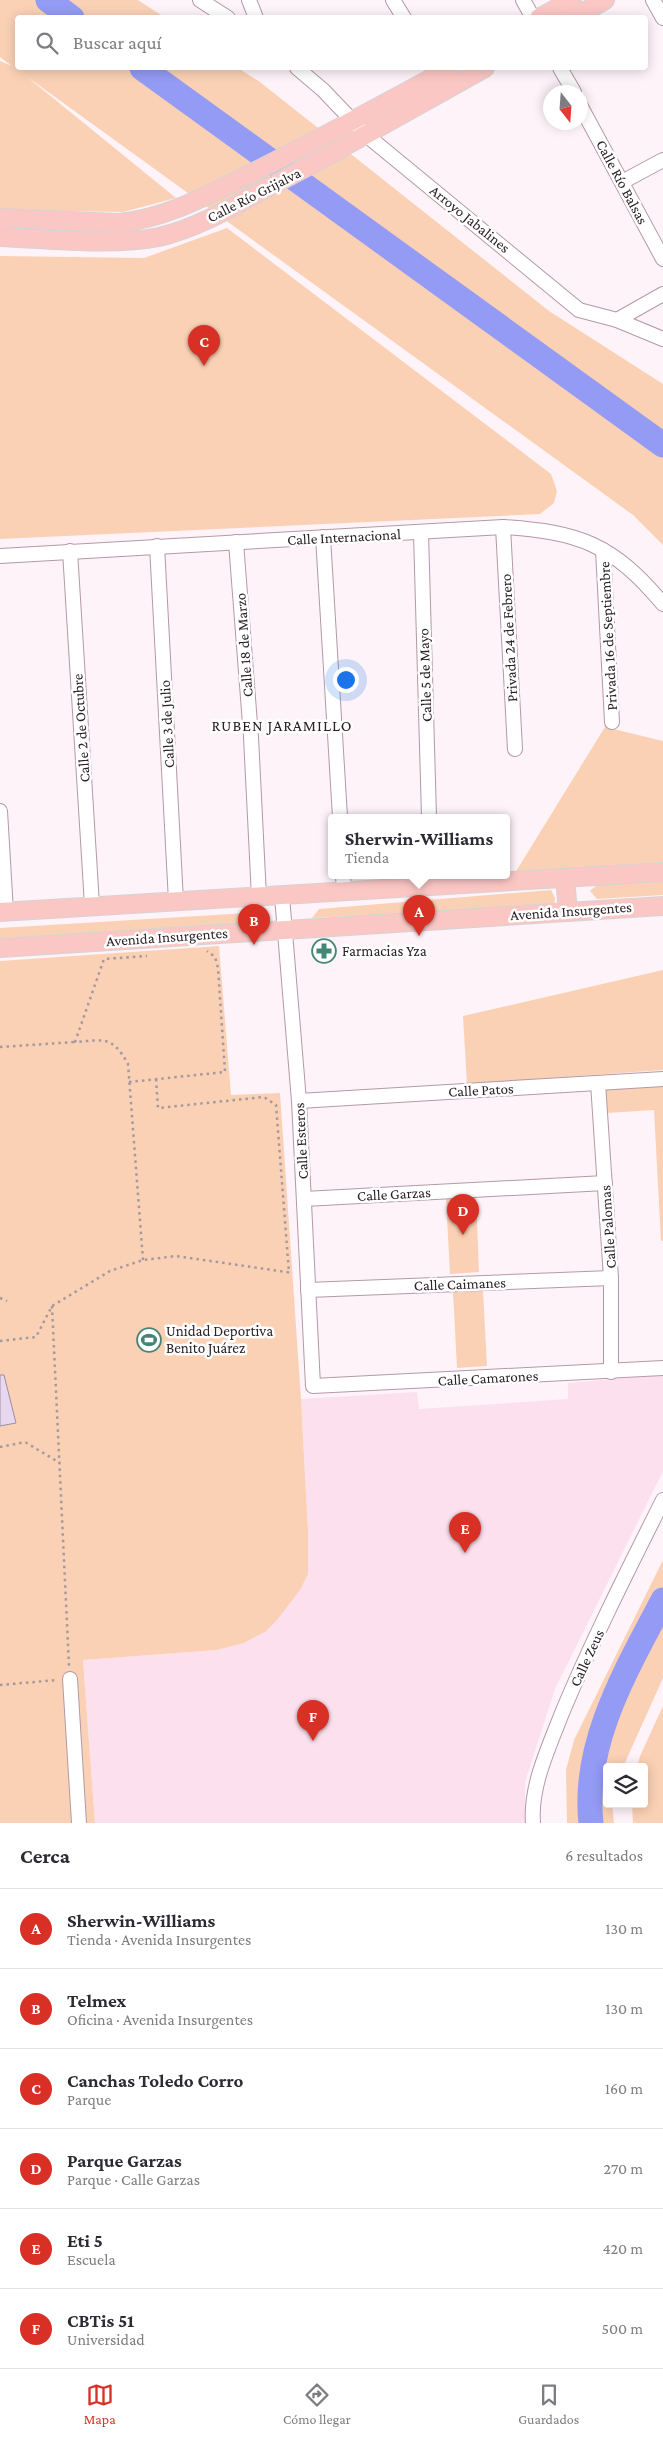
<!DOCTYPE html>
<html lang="es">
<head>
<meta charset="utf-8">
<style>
	body { margin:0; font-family:"Crimson Pro",serif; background:#f7f7f7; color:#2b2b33 }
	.controls { position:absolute; right:15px; bottom:15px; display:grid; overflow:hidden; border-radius:5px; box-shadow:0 2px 12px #0003 }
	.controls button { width:45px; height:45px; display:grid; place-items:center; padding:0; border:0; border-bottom:1px solid #e1e1e2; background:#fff; color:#2b2b33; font:25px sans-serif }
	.compass { position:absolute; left:543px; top:85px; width:45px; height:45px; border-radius:50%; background:#fff; box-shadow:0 2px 12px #0003; rotate:163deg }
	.you { position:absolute; left:345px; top:679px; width:18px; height:18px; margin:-12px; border:4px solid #fff; border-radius:50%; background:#1a73e8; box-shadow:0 0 0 8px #1a73e833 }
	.badge { display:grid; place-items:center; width:32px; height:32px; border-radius:50%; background:#d93025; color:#fff; font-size:16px; font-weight:700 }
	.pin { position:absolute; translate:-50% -41px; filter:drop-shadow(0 1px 2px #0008) }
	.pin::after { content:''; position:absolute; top:26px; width:18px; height:15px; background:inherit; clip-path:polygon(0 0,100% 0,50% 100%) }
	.popup { position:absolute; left:328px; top:814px; width:182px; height:65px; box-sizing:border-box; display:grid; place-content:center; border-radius:5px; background:#fff; filter:drop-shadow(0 1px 4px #0005); font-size:16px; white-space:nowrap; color:#7c7c81 }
	.popup b { font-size:19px; color:#2b2b33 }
	.popup::after { content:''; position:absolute; left:50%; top:100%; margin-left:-10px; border:10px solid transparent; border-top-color:#fff }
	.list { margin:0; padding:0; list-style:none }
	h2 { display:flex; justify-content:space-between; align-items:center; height:65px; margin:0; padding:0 20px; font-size:21px }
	h2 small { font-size:16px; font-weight:400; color:#7c7c81 }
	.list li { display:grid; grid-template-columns:32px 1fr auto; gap:15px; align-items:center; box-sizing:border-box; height:80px; padding:0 20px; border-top:1px solid #e1e1e2 }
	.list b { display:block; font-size:19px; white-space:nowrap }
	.list p { margin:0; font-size:16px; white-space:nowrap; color:#7c7c81 }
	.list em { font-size:16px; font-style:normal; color:#7c7c81 }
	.icon { flex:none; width:28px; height:28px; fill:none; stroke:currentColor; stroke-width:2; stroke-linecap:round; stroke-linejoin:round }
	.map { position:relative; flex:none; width:663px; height:1823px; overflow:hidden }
	.search { position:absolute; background:#fff; box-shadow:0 2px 12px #0003; left:15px; right:15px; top:15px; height:55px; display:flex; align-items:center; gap:12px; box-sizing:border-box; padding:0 18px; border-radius:5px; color:#7c7c81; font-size:19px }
	.sheet { height:545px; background:#fff }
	nav { display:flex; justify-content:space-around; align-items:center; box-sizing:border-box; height:70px; border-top:1px solid #e1e1e2; background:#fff; font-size:14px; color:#7c7c81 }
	nav a { display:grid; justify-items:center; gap:2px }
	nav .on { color:#d93025 }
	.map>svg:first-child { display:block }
</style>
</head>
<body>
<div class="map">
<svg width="663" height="1823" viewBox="0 0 663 1823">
	<rect width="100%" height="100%" fill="#fef3f8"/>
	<!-- built -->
	<path fill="#fce0ed" d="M663 1375V1471L555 1689 525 1782V1823H95L83 1660 217 1650 244 1643 265 1632 308 1574V1532L301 1399 417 1392 419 1409 568 1399V1383Z"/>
	<!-- green -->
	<g fill="#fbd1b5">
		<path d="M0 0H138L164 17 18 18V68H238L260 82 549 311 663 384V545L633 515 26 76 176 198 123 212 0 210V61L12 66 0 57Z"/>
		<path d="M227 228 551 474 557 491 554 503 540 514 0 539V256L144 258Z"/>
		<path d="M605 727 663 741V862L515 873Z"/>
		<path d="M663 881V895L597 899 590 891 597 885Z"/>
		<path d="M551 890 555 898 554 907 312 918 319 909Z"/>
		<path d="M264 912V928L0 942V928Z"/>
		<path d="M219 946 231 1095 280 1093 301 1399 308 1532V1574L300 1590 277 1620 265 1632 244 1643 217 1650 83 1660 95 1823H0V961Z"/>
		<path d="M663 970V1070L467 1084 463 1016Z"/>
		<path d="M663 1086V1241H661L654 1110 607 1113 604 1088Z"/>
		<path d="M476 1197 479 1272 450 1274 446 1199Z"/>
		<path d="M483 1291 487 1366 457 1368 453 1292Z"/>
		<path d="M663 1560V1678L623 1767H607V1804H612L614 1823H567L566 1770 574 1740Z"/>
		<path d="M663 1706V1823H633L632 1804H644V1767H637L640 1756Z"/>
	</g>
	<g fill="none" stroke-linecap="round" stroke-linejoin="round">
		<!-- river -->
		<g stroke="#939bf4" stroke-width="25">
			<path d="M48 0 72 18"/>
			<path d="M142 68 663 445"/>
			<path d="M591 1823C582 1743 627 1669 663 1600"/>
		</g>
	</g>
	<!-- building -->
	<path fill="#e7d8ef" stroke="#9b8da3" d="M0 1375H4L16 1423 0 1426Z"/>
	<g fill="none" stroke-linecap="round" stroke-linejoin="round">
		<!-- minor casing -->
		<g stroke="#b399a6" stroke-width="16">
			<g id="minor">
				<path d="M200 0 228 18"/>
				<path d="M249 0 256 18"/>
				<path d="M393 0 404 18"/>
				<path d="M523 0 533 18"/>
				<path d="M653 0 663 18"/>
				<path d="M297 68 323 90 365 134 579 310 617 320 663 339"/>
				<path d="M560 68 574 92"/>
				<path d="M580 105 663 259"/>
				<path d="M622 182 663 160"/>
				<path d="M617 320 663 294"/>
				<path d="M503 527 515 749"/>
				<path d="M421 533 429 817"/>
				<path d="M323 537 340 817"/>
				<path d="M236 542 251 737 259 897"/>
				<path d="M157 546 176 901"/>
				<path d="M603 550 612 722"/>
				<path d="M70 551 92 905"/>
				<path d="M0 556 503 527C579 532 613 544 663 604"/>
				<path d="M0 811 6 912"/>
				<path d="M343 875 344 893"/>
				<path d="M282 896 299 1101 313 1386 663 1368"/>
				<path d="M598 1083 611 1278V1372"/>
				<path d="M299 1101 663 1079"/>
				<path d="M304 1199 605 1183"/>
				<path d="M308 1290 611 1278"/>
				<path d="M70 1679 79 1823"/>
				<path d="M533 1823C530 1786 549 1747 562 1713 592 1641 628 1570 663 1500"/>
			</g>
		</g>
		<!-- major casing -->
		<g stroke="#d5d3d4" stroke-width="20">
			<g id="major">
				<path d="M539 18 572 0"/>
				<path d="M574 18 605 0"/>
				<path d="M0 218 119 223C169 218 211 193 256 171 321 138 386 103 450 68"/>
				<path d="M0 237C48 239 113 246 159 237 198 228 234 206 269 187 342 149 413 108 485 68"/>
				<path d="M565 878 568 912"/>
				<path d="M0 912 663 872"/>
				<path d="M0 948 663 906"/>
			</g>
		</g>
		<!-- path -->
		<g stroke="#a4999e" stroke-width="2.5" stroke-dasharray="2.5 4" stroke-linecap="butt">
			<path d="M0 1047 75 1042"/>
			<path d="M156 1079 158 1108 264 1097 276 1105 289 1273"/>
			<path d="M129 1082 225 1072 218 968 215 957 207 951"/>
			<path d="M143 1260 128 1064C112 1035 104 1040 75 1042L104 959 147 956"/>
			<path d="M0 1298 7 1301"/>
			<path d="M52 1306 69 1666"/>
			<path d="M0 1341 36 1337 52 1306 110 1271 143 1260 176 1256 293 1273"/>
			<path d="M0 1447 25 1442 60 1463"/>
			<path d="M0 1685 57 1680"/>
		</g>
		<!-- minor -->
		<use href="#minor" stroke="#fff" stroke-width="14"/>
		<!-- major -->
		<use href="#major" stroke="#fbc7c5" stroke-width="18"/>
	</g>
	<!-- icons -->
	<defs>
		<g id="pharmacy-ring" transform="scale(1.25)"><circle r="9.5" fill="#fff" stroke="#448575" stroke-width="1.5"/><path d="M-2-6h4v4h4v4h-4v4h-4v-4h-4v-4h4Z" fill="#448575"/></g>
		<g id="stadium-ring" transform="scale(1.25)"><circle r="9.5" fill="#fff" stroke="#448575" stroke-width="1.5"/><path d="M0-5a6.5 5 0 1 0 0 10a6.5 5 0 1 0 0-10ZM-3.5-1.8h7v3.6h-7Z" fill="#448575"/></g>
	</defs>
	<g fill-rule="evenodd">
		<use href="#pharmacy-ring" x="324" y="951"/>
		<use href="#stadium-ring" x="149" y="1340"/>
	</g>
	<g text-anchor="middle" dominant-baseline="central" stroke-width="5" stroke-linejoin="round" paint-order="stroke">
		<!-- street labels -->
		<g font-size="15" fill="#2b2126" stroke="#fff">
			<text transform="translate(622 182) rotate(62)">Calle Río Balsas</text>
			<text transform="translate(254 195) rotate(-27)">Calle Río Grijalva</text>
			<text transform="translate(470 219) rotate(39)">Arroyo Jabalines</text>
			<text transform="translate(344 537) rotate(-3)">Calle Internacional</text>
			<text transform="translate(608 636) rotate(-93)">Privada 16 de Septiembre</text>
			<text transform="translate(509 638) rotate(-93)">Privada 24 de Febrero</text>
			<text transform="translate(244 645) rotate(-94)">Calle 18 de Marzo</text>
			<text transform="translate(425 675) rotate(-92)">Calle 5 de Mayo</text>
			<text transform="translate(167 724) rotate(-93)">Calle 3 de Julio</text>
			<text transform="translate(81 728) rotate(-94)">Calle 2 de Octubre</text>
			<text transform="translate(571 911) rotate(-4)">Avenida Insurgentes</text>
			<text transform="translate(167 937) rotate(-4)">Avenida Insurgentes</text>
			<text transform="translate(481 1090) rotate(-3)">Calle Patos</text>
			<text transform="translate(301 1141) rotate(-93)">Calle Esteros</text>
			<text transform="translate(394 1194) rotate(-3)">Calle Garzas</text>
			<text transform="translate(608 1227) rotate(-94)">Calle Palomas</text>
			<text transform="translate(460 1284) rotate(-2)">Calle Caimanes</text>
			<text transform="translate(488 1378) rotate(-3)">Calle Camarones</text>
			<text transform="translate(587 1658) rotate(-65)">Calle Zeus</text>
		</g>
		<!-- poi labels -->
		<g font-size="15" fill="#2b2126" stroke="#fff" text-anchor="start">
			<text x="342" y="951">Farmacias Yza</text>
			<text x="166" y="1331">Unidad Deportiva<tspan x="166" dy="17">Benito Juárez</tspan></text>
		</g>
		<!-- neighbourhood labels -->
		<g font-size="16" letter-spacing="1" fill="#2b2126" stroke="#fff">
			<text x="282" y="725">RUBEN JARAMILLO</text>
		</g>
	</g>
</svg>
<div class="controls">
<button><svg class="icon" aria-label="layers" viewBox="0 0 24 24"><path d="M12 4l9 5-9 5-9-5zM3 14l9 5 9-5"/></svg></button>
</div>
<svg class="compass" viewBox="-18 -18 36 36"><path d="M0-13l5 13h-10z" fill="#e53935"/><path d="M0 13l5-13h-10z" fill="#7c7c81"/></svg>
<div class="you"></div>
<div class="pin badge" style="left:419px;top:936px">A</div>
<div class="popup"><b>Sherwin-Williams</b>Tienda</div>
<div class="pin badge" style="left:254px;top:945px">B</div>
<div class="pin badge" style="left:204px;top:366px">C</div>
<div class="pin badge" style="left:463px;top:1235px">D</div>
<div class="pin badge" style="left:465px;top:1553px">E</div>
<div class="pin badge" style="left:313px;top:1741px">F</div>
<div class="search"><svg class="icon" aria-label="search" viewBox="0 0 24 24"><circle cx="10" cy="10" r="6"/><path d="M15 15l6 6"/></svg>Buscar aquí</div>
</div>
<section class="sheet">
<h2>Cerca<small>6 resultados</small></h2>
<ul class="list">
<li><span class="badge">A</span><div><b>Sherwin-Williams</b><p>Tienda · Avenida Insurgentes</p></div><em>130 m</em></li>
<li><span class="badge">B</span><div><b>Telmex</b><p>Oficina · Avenida Insurgentes</p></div><em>130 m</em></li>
<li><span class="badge">C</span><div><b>Canchas Toledo Corro</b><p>Parque</p></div><em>160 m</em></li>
<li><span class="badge">D</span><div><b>Parque Garzas</b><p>Parque · Calle Garzas</p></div><em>270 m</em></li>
<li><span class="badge">E</span><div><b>Eti 5</b><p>Escuela</p></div><em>420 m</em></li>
<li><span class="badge">F</span><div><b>CBTis 51</b><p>Universidad</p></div><em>500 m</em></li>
</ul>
</section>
<nav>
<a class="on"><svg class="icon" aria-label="map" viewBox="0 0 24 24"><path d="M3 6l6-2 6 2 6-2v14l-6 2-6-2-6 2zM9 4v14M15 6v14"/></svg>Mapa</a>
<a><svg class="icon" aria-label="directions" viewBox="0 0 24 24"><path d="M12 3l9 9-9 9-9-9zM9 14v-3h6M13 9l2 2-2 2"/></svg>Cómo llegar</a>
<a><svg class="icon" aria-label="saved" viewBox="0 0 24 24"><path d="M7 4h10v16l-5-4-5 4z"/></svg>Guardados</a>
</nav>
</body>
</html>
